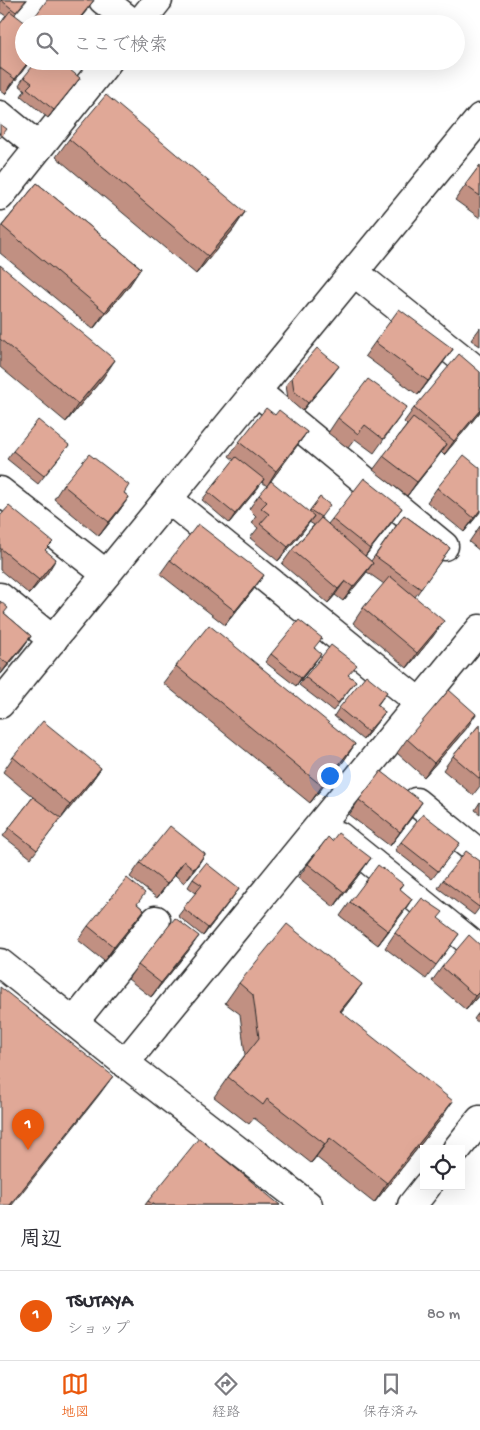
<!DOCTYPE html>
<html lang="ja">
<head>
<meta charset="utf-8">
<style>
	body { margin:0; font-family:"Gochi Hand","Klee One",sans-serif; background:#f7f7f7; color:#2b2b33 }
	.controls { position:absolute; right:15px; bottom:15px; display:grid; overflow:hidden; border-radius:0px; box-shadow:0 5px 20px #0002 }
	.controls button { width:45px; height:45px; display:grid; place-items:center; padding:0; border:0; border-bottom:1px solid #e1e1e2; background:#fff; color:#2b2b33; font:25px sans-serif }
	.you { position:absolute; left:329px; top:775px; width:18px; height:18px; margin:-12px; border:4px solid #fff; border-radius:50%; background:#1a73e8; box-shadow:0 0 0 8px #1a73e833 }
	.badge { display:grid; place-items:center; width:32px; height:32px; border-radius:50%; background:#ea580c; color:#fff; font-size:16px; font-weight:700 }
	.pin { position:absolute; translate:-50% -41px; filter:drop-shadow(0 1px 2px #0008) }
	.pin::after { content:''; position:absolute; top:26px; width:18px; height:15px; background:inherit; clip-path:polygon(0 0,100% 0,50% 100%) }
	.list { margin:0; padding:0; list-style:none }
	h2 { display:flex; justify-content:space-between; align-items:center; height:65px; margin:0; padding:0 20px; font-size:21px }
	h2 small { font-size:16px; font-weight:400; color:#7c7c81 }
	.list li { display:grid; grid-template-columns:32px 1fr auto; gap:15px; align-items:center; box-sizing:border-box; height:90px; padding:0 20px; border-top:1px solid #e1e1e2 }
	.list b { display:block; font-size:19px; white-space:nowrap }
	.list p { margin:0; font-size:16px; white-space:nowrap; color:#7c7c81 }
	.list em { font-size:16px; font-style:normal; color:#7c7c81 }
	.icon { flex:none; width:28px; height:28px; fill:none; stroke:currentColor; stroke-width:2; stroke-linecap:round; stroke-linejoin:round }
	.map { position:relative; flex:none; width:480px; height:1205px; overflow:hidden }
	.search { position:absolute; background:#fff; box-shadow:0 5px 20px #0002; left:15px; right:15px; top:15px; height:55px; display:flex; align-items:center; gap:12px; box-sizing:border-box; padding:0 18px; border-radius:28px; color:#7c7c81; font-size:19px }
	.sheet { height:155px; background:#fff }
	nav { display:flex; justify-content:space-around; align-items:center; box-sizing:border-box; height:70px; border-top:1px solid #e1e1e2; background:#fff; font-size:14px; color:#7c7c81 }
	nav a { display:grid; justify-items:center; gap:2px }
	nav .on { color:#ea580c }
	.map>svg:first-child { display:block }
</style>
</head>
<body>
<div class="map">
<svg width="480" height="1205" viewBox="0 0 480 1205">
	<rect width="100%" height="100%" fill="#fff"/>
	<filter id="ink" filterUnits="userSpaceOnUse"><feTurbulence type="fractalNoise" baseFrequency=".02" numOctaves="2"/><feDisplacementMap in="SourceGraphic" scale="10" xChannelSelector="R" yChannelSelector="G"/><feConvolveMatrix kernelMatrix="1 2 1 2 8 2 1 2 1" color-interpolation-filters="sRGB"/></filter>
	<g filter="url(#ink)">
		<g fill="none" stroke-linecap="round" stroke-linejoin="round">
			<!-- street casing -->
			<g stroke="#2b2b2b" stroke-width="31">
				<g id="street">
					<path d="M103 0 134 24"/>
					<path d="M139 24 158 0"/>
					<path d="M0 115 39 147"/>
					<path d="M0 196 108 61"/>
					<path d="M354 272 480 373"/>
					<path d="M256 391 444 546"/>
					<path d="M0 491 106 574"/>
					<path d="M168 499 420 703"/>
					<path d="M0 597 53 640"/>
					<path d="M0 704 480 118"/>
					<path d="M416 802 480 854"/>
					<path d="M339 836 480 950"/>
					<path d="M0 963 125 1063 308 1205"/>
					<path d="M74 1022 156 920"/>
					<path d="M125 1063 480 629"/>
					<path d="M457 1149 480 1120"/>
					<path d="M412 1205 427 1186"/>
				</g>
			</g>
			<!-- street -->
			<use href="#street" stroke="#fff" stroke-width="28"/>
		</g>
		<!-- wall -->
		<g fill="#c19082" stroke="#2b2b2b">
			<path d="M0 0H27L15 14 24 61H30L5 94 0 90V24L6 16 0 12Z"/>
			<path d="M87 10 76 24H30L36 15Z"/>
			<path d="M24 77 80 78 48 118 21 96 25 90 19 85Z"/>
			<path d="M69 139 245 212 233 230 196 274 56 157Z"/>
			<path d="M480 165V218L455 200Z"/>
			<path d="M37 183 141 268 129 286 93 329 0 253V228Z"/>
			<path d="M0 265 103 378 66 422 0 367Z"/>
			<path d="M480 328V346L471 340Z"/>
			<path d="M375 342 453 349 418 395 365 356Z"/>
			<path d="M480 372V412L444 455 441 452 407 496 373 470 407 425 404 422 414 408Z"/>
			<path d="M333 374 302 411 288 399 286 385 292 377Z"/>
			<path d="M407 407 374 453 355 439 348 448 328 433 338 418Z"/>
			<path d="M275 415 307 432 267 486 262 482 229 523 202 500 234 460 229 456 239 442Z"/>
			<path d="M69 445 38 484 7 459 13 451Z"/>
			<path d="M63 485 124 493 129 497 119 511 99 536 54 499Z"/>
			<path d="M437 488 480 512 464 532 427 502Z"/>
			<path d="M259 495 309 512 320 497 321 518 328 524 332 519 392 522 365 556 371 561 404 515 450 548 415 597 434 635 407 668 353 623 363 608 384 584 367 572 343 601 335 595 328 603 282 564 292 550 314 525 309 522 304 530 278 561 250 538 258 528 252 523 256 516 249 509Z"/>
			<path d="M0 516 46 551 47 574 29 594 0 570Z"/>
			<path d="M480 526V551L469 542Z"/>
			<path d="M170 560 254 589 225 625 160 574Z"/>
			<path d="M0 601 4 613 31 636 21 650 0 675Z"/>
			<path d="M315 648V662L296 686 265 662 271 654Z"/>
			<path d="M176 666 355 744 343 762 310 803 163 683Z"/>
			<path d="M349 676 356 681 333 711 299 685 305 677Z"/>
			<path d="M387 692 377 706 385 712 363 740 334 716 339 708Z"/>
			<path d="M480 724V786L473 795 443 770 453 756Z"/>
			<path d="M467 728 424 777 397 753 407 739Z"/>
			<path d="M13 757 101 768 91 782 61 818 31 858 3 836 33 797 3 772Z"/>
			<path d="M359 800 412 817 390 846 349 815Z"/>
			<path d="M480 802V814L475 810Z"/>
			<path d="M401 842 460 843 432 879 395 850Z"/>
			<path d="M205 854 196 868 184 883 175 875 157 898 130 877 140 863Z"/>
			<path d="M480 861V907L474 915 438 888 443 880Z"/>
			<path d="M308 864 361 872 334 907 298 878Z"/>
			<path d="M193 879 233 897 203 936 178 916 196 893 188 887Z"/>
			<path d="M403 884 399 889 412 899 378 945 340 916 350 902Z"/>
			<path d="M137 904 144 910 134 924 104 961 78 940 88 926Z"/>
			<path d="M395 933 459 934 426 979 385 948Z"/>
			<path d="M189 950 151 997 128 979 138 965Z"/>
			<path d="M442 967 480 994 466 1010 432 981Z"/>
			<path d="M239 983 362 984 341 1012 440 1120 374 1203 316 1157 311 1163 254 1118 249 1124 214 1097 228 1077 245 1055 240 1014 225 1003Z"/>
			<path d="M480 1011V1024L474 1019Z"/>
			<path d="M148 1201 280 1205H145Z"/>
		</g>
		<!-- shaded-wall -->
		<g fill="#9d766a" stroke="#2b2b2b">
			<path d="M94 0 76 24H75Z"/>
			<path d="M29 61H30L5 94 15 79Z"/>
			<path d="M80 78 74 86 48 118 54 110Z"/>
			<path d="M245 212 233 230 196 274 208 256Z"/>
			<path d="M141 268 129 286 93 329 105 312Z"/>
			<path d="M453 349 443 363 418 395 428 381Z"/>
			<path d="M115 360 103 378 66 422 78 404Z"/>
			<path d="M339 366 333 374 302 411 308 403Z"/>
			<path d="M480 410V412L444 455 454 441Z"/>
			<path d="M307 432 297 446 267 486 276 471Z"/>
			<path d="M447 444 437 458 407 496 417 482Z"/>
			<path d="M264 479 258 488 229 523 235 514Z"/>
			<path d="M129 497 119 511 99 536 109 522Z"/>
			<path d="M402 508 392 522 360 563 370 549Z"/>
			<path d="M480 510V512L464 532 474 518Z"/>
			<path d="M314 516 304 530 278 561 288 547Z"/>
			<path d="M56 559 47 574 29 594 39 580Z"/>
			<path d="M373 563 363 577 343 601 353 587Z"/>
			<path d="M264 575 254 589 225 625 235 611Z"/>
			<path d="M345 581 335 595 328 603 338 589Z"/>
			<path d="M444 621 434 635 407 668 417 653Z"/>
			<path d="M31 636 21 650 0 675 8 664Z"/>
			<path d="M321 654 315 662 296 686 301 678Z"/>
			<path d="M385 712 379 720 363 740 368 732Z"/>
			<path d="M476 714 467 728 424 777 434 763Z"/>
			<path d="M355 744 343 762 310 803 322 786Z"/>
			<path d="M101 768 91 782 61 819 70 805Z"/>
			<path d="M422 802 412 817 390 846 400 832Z"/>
			<path d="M205 854 196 868 184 883 194 869Z"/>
			<path d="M371 858 361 872 334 907 344 892Z"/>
			<path d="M184 861 175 875 157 898 167 884Z"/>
			<path d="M239 889 233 897 203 936 208 928Z"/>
			<path d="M412 899 403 913 378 945 388 931Z"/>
			<path d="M144 910 134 924 104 961 114 947Z"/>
			<path d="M199 936 189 950 151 997 161 983Z"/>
			<path d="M362 984 348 1003 326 1030 340 1011Z"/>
			<path d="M480 991V994L466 1010 475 996Z"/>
			<path d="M113 1076 99 1095 12 1205H10Z"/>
			<path d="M453 1101 440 1120 374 1203 387 1183Z"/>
			<path d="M330 1138 316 1157 311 1163 325 1144Z"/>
		</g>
		<!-- building -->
		<g fill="#e0a897" stroke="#2b2b2b">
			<path d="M1 0H26L16 12Z"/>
			<path d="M47 0H94L75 24H48L36 15Z"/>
			<path d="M10 11 27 24H24V61H29L15 79 0 68V24Z"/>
			<path d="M37 61H59L80 78 54 110 27 88 32 83 24 77Z"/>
			<path d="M106 95 245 212 208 256 69 139Z"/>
			<path d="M0 124 7 129 0 138Z"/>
			<path d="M480 165V196L465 185Z"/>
			<path d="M37 183 141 268 105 312 2 226Z"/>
			<path d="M0 265 115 360 78 404 0 339Z"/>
			<path d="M399 309 453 349 428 381 375 342Z"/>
			<path d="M317 348 339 366 308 403 294 391 292 377Z"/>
			<path d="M459 354 480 372V410L454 441 414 408Z"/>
			<path d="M368 379 407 407 383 439 365 425 358 434 338 418Z"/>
			<path d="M266 408 275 415 279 410 307 432 276 471 239 442Z"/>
			<path d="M413 418 447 444 417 482 383 456Z"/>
			<path d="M38 420 69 445 44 476 13 451Z"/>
			<path d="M89 454 129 485 124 493 129 497 109 522 63 485Z"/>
			<path d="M464 455 480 468V510L474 518 437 488Z"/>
			<path d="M236 457 264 479 235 514 208 492Z"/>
			<path d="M364 478 402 508 370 549 332 519Z"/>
			<path d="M271 481 314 516 288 547 260 524 269 514 261 508 267 502 259 495Z"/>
			<path d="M320 497 330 505 321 517 310 510Z"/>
			<path d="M9 506 53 542 45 550 56 559 39 580 0 548V516Z"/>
			<path d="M404 515 450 548 421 589 375 556Z"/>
			<path d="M321 518 373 563 353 587 345 581 338 589 292 550Z"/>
			<path d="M198 524 264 575 235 611 170 560Z"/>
			<path d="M390 576 444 621 417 653 363 608Z"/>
			<path d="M0 601 8 608 4 613 31 636 8 664 0 658Z"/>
			<path d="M299 620 322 638 314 648 321 654 301 678 271 654Z"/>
			<path d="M209 625 355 744 322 786 176 666Z"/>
			<path d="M331 645 357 665 348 675 356 681 338 703 305 677Z"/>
			<path d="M366 675 387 692 377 705 385 712 368 732 339 708Z"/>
			<path d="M449 690 476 714 434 763 407 739Z"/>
			<path d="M43 721 101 768 70 805 13 757Z"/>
			<path d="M480 724V779L453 756Z"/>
			<path d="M381 771 422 802 400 832 359 800Z"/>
			<path d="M33 797 61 818 37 850 9 828Z"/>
			<path d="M423 814 460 843 438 871 401 842Z"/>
			<path d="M170 826 205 854 194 869 184 861 167 884 140 863Z"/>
			<path d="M338 833 371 858 344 892 308 864 328 837 332 841Z"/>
			<path d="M466 851 480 861V906L479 907 443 880Z"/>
			<path d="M206 863 239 889 208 928 183 908 202 885 193 879Z"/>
			<path d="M378 865 403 884 399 888 412 899 388 931 350 902Z"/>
			<path d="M127 878 145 893 137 904 144 910 114 947 88 926Z"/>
			<path d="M422 898 443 912 438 918 459 934 436 965 395 933Z"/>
			<path d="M175 918 199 936 161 983 138 965Z"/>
			<path d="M287 924 362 984 340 1011 453 1101 387 1183 330 1138 325 1144 267 1099 263 1105 228 1077 259 1038 253 995 239 983Z"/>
			<path d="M469 935 480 945V991L475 996 442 967Z"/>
			<path d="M0 987 113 1076 10 1205H0Z"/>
			<path d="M199 1138 280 1205H154L148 1201Z"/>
		</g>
	</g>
</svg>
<div class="controls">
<button><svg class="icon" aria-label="locate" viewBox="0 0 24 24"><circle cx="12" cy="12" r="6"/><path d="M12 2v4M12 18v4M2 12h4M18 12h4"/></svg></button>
</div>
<div class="you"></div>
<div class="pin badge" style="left:28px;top:1150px">1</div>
<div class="search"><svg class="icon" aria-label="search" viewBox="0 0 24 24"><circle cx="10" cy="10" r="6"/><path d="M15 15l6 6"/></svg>ここで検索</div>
</div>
<section class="sheet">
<h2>周辺<small></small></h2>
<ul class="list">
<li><span class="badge">1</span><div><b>TSUTAYA</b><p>ショップ</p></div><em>80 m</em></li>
</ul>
</section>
<nav>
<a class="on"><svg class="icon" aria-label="map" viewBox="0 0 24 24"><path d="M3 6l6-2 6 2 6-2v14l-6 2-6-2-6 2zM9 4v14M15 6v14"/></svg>地図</a>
<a><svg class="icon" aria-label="directions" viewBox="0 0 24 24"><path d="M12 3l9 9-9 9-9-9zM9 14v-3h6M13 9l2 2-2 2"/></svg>経路</a>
<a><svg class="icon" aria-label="saved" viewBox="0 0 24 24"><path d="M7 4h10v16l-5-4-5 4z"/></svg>保存済み</a>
</nav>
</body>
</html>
